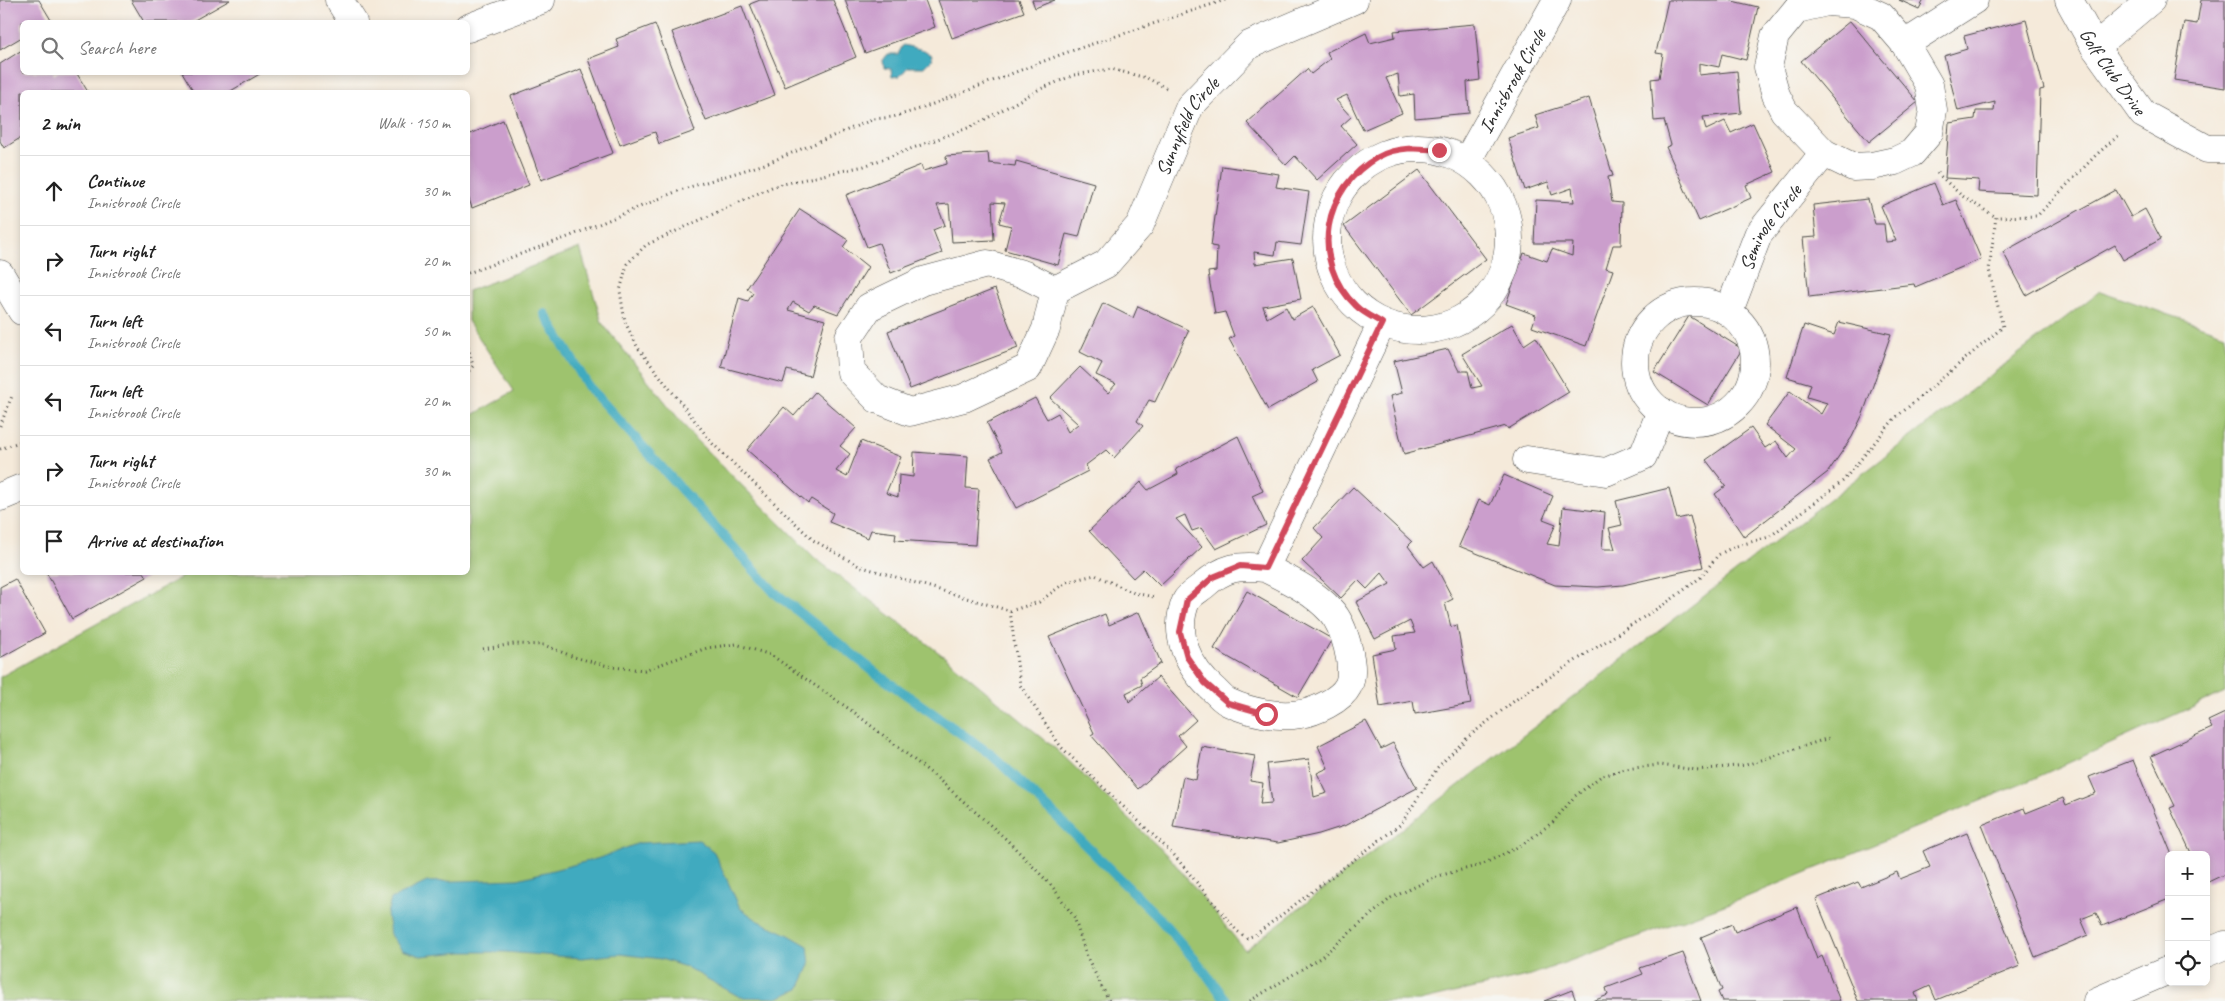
<!DOCTYPE html>
<html lang="en">
<head>
<meta charset="utf-8">
<style>
	body { margin:0; font-family:Caveat,sans-serif; background:#f6f6f6; color:#222 }
	.controls { position:absolute; right:15px; bottom:15px; display:grid; overflow:hidden; border-radius:8px; box-shadow:0 2px 8px #0003 }
	.controls button { width:45px; height:45px; display:grid; place-items:center; padding:0; border:0; border-bottom:1px solid #e0e0e0; background:#fff; color:#222; font:25px sans-serif }
	.stop { position:absolute; width:15px; height:15px; margin:-11px; border:4px solid #d1495b; border-radius:50%; background:#fff }
	.stop.end { background:#d1495b; border-color:#fff; box-shadow:0 1px 5px #0008 }
	.list { margin:0; padding:0; list-style:none }
	h2 { display:flex; justify-content:space-between; align-items:center; height:65px; margin:0; padding:0 20px; font-size:21px }
	h2 small { font-size:16px; font-weight:400; color:#767676 }
	.list li { display:grid; grid-template-columns:32px 1fr auto; gap:15px; align-items:center; box-sizing:border-box; height:70px; padding:0 20px; border-top:1px solid #e0e0e0 }
	.list b { display:block; font-size:19px; white-space:nowrap }
	.list p { margin:0; font-size:16px; white-space:nowrap; color:#767676 }
	.list em { font-size:16px; font-style:normal; color:#767676 }
	.icon { flex:none; width:28px; height:28px; fill:none; stroke:currentColor; stroke-width:2; stroke-linecap:round; stroke-linejoin:round }
	.map { position:relative; flex:none; width:2225px; height:1001px; overflow:hidden }
	.search { position:absolute; background:#fff; box-shadow:0 2px 8px #0003; left:20px; top:20px; width:450px; height:55px; display:flex; align-items:center; gap:12px; box-sizing:border-box; padding:0 18px; border-radius:8px; color:#767676; font-size:19px }
	.panel { position:absolute; background:#fff; box-shadow:0 2px 8px #0003; left:20px; top:90px; width:450px; height:485px; border-radius:8px }
	.map>svg:first-child { display:block }
</style>
</head>
<body>
<div class="map">
<svg width="2225" height="1001" viewBox="0 0 2225 1001">
	<rect width="100%" height="100%" fill="#f6f6f2"/>
	<filter id="ink" filterUnits="userSpaceOnUse"><feTurbulence type="fractalNoise" baseFrequency=".02" numOctaves="2"/><feDisplacementMap in="SourceGraphic" scale="10" xChannelSelector="R" yChannelSelector="G"/><feConvolveMatrix kernelMatrix="1 2 1 2 8 2 1 2 1" color-interpolation-filters="sRGB"/></filter>
	<filter id="wash" filterUnits="userSpaceOnUse"><feTurbulence type="fractalNoise" baseFrequency=".0096" numOctaves="4" result="noise"/><feDisplacementMap in="SourceGraphic" scale="20" xChannelSelector="R" yChannelSelector="G"/><feGaussianBlur stdDeviation="1.12" result="paint"/><feColorMatrix in="noise" values="0 0 0 0 0 0 0 0 0 0 0 0 0 0 0 0 0 1.4 0 .05"/><feComposite in="paint" operator="in"/></filter>
	<g filter="url(#wash)">
		<rect width="100%" height="100%" fill="#f5eada"/>
		<!-- green -->
		<path fill="#9ec36e" stroke="#64774c" d="M580 248 602 323 695 439 816 559 946 658 1057 750 1171 859 1245 950 2100 291 2225 334V692L2024 783 1744 898 1531 975 1419 1001H0V677L189 573 468 572V418L514 391 468 321V291Z"/>
		<!-- water -->
		<g fill="#40aabf" stroke="#366a75">
			<path d="M903 45 924 50 932 55 931 60 924 67H908L900 76 892 77 891 69 884 68 883 60 888 54H898Z"/>
			<path d="M699 840 714 852 740 908 757 920 789 935 808 946 810 965 799 989 777 998 740 997 686 967 661 959 620 954 582 958 505 952H462L421 956 402 950 390 935 387 914 391 899 427 882 518 879 600 858 639 843Z"/>
		</g>
		<g fill="none" stroke-linecap="round" stroke-linejoin="round">
			<!-- stream -->
			<path stroke="#40aabf" stroke-width="10" d="M545 314 588 386 774 592 877 674 993 756 1055 815 1159 918 1196 961 1227 1001"/>
		</g>
		<g id="blocks">
			<!-- building -->
			<g fill="#cb9ecc">
				<path d="M0 0H39L51 20 46 22H22V37L0 50Z"/>
				<path d="M131 0H230L191 22H144Z"/>
				<path d="M760 0H833L856 57 785 87 750 4Z"/>
				<path d="M845 0H925L935 27 865 53Z"/>
				<path d="M938 0H1019L1024 12 952 38Z"/>
				<path d="M1032 0H1055L1035 8Z"/>
				<path d="M1668 0H1728L1758 7 1746 60 1722 54 1719 67 1699 63V75L1737 71 1741 113 1703 117 1706 130 1725 121 1731 133 1753 123 1775 172 1746 185 1751 198 1699 221 1666 147 1671 145 1664 120 1654 121 1651 79 1659 78 1663 54 1656 53Z"/>
				<path d="M1899 0H1924L1919 9Z"/>
				<path d="M2201 0H2225V88L2174 80 2184 22 2197 24Z"/>
				<path d="M742 6 775 95 706 121 672 32Z"/>
				<path d="M2026 20 2044 89 2040 90 2037 195 1978 192 1979 180 1945 178 1949 123 1975 119 1976 111H1994L1995 102 1958 111 1944 56 1967 49 1964 36Z"/>
				<path d="M1850 21 1918 102 1869 142 1801 61Z"/>
				<path d="M655 24 695 131 659 144 655 132 620 145 588 59 619 47 616 39Z"/>
				<path d="M1475 24 1480 80 1467 82 1469 113 1415 118 1414 94 1400 96 1398 74 1386 78 1402 113 1363 130 1347 95 1336 100 1351 117 1341 126 1357 144 1317 180 1295 156 1286 165 1247 123 1307 69 1311 74 1330 59 1327 52 1366 33 1370 43 1395 37 1394 31Z"/>
				<path d="M22 50V72H53L54 75 58 72H76L88 92H22V137L4 148 0 141V64Z"/>
				<path d="M581 69 613 153 541 180 511 96Z"/>
				<path d="M182 72H263L229 92H194Z"/>
				<path d="M1589 98 1613 176 1608 177 1612 202 1622 203 1621 245H1613L1606 268 1613 270 1586 346 1532 327 1536 315 1506 304 1524 253 1547 261 1552 249 1572 256 1573 243H1534L1536 200 1574 202 1572 188 1552 195 1548 182 1525 190 1508 138 1539 128 1535 115Z"/>
				<path d="M503 120 529 185 472 208 468 196V135Z"/>
				<path d="M988 153 989 163 1015 166 1016 161 1094 183 1079 237 1066 234 1058 265 1005 250 1011 226 999 223 1005 203 992 202 994 240 952 242 949 204 937 205 945 225 933 230 942 253 891 273 879 243 867 247 846 195 921 165 923 171 947 164 946 156Z"/>
				<path d="M1222 166 1279 174 1276 187 1309 192 1301 245 1277 242 1275 255 1254 252 1255 264 1293 258 1301 299 1263 306 1267 318 1286 307 1292 319 1313 307 1340 355 1312 370 1318 382 1268 410 1229 339 1234 336 1225 312 1215 314 1208 272 1216 271 1217 247 1211 246Z"/>
				<path d="M1419 170 1486 259 1411 315 1344 226Z"/>
				<path d="M1934 183 1943 205 1956 200 1981 259 1915 287 1914 284 1809 297 1803 238 1816 237 1813 205 1868 199 1875 224H1884L1886 242 1896 241 1881 206Z"/>
				<path d="M2116 190 2131 217 2145 209 2161 239 2123 260 2115 245 2026 295 2003 252Z"/>
				<path d="M800 209 848 240 843 247 868 267 838 314 814 305 809 311 793 302 788 310 825 320 810 376 787 370 783 383 721 367 739 298 748 301 753 293 747 288Z"/>
				<path d="M995 289 1018 348 910 389 888 331Z"/>
				<path d="M1103 303 1133 318 1138 306 1189 330 1155 402 1149 400 1137 421 1143 426 1114 458 1106 450 1086 465 1088 471 1016 508 990 458 1002 452 987 423 1035 398 1047 419 1058 413 1068 432 1078 424 1050 398 1080 367 1108 393 1116 384 1096 375 1102 363 1080 352Z"/>
				<path d="M1689 316 1742 349 1708 405 1654 372Z"/>
				<path d="M1839 322 1891 334 1863 414 1852 437 1828 472 1744 537 1715 494 1726 486 1706 460 1751 428 1765 448 1776 441 1788 458 1796 449 1765 425 1790 391 1821 414 1827 403 1807 397 1811 384 1787 377 1804 325 1834 335Z"/>
				<path d="M1512 324 1524 345 1536 337 1569 392 1508 429 1506 426 1404 454 1390 396 1402 393 1394 361 1448 349 1459 371H1468L1472 388 1482 386 1462 354Z"/>
				<path d="M815 392 856 428 840 446 850 454 836 471 847 477 861 441 901 457 886 493 898 497 899 475 913 477 914 452 968 456 966 488 979 489 975 545 895 540 896 533 871 530 868 538 829 522 833 513 811 499 808 503 747 450 784 407 794 416Z"/>
				<path d="M1238 436 1263 491 1252 496 1266 525 1216 549 1201 528 1192 531 1185 515 1176 519 1202 547 1160 586 1143 569 1133 578 1089 531 1141 482 1148 490 1178 474 1176 469Z"/>
				<path d="M1504 475 1553 496 1543 519 1556 524 1547 544 1559 546 1563 507 1605 512 1602 549H1615L1609 528 1622 525 1616 501 1669 488 1677 519 1690 516 1703 567 1623 585 1598 587 1555 585 1459 546 1479 500 1490 505Z"/>
				<path d="M1353 487 1412 542 1408 546 1424 567 1433 561 1453 599 1445 603 1451 627 1457 625 1471 704 1415 714 1413 701 1380 707 1372 654 1396 649 1394 636 1415 633 1410 621 1375 639 1356 602 1390 584 1382 573 1367 589 1358 580 1341 598 1302 561 1323 538 1314 528Z"/>
				<path d="M46 572H144L147 577 72 619Z"/>
				<path d="M15 579 45 633 0 658V587Z"/>
				<path d="M1247 591 1332 639 1298 697 1214 649Z"/>
				<path d="M1139 612 1161 663 1140 678 1142 685 1126 693 1129 702 1158 677 1196 720 1178 736 1186 746 1138 789 1091 735 1094 733 1049 637 1105 614 1109 625Z"/>
				<path d="M2225 713V874L2206 883V855H2192L2170 808 2175 806 2151 756 2212 728 2208 721Z"/>
				<path d="M1366 721 1381 749 1393 743 1417 788 1344 826 1319 834 1278 843 1173 827 1183 777 1196 780 1202 747 1255 756 1250 781 1263 783 1260 804 1272 803 1267 764 1309 759 1314 797 1327 793 1317 773 1328 768 1318 746Z"/>
				<path d="M2133 760 2172 855H2169V899L2102 926 2096 913 2081 919 2088 935 2035 957 1982 825 2024 808 2026 813 2063 798 2066 805 2096 793 2089 777Z"/>
				<path d="M1967 833 2020 966 1936 1000 1930 986 1915 993 1918 1001H1858L1816 899 1858 882 1861 887 1897 872 1900 879 1930 867 1923 851Z"/>
				<path d="M1797 907 1817 959 1822 956 1840 1001H1722L1718 992 1722 990 1701 937 1732 924 1735 932Z"/>
				<path d="M1683 953 1701 1001H1593L1608 995 1606 988 1643 974 1640 968Z"/>
				<path d="M1572 990 1576 1001H1544Z"/>
			</g>
		</g>
	</g>
	<g filter="url(#ink)">
		<use href="#blocks" fill-opacity="0" stroke="#494845" stroke-width="1"/>
		<g fill="none" stroke-linecap="round" stroke-linejoin="round">
			<!-- street casing -->
			<g stroke="#494845" stroke-width="29">
				<g id="street">
					<path d="M339 0 353 22"/>
					<path id="s1" d="M2069 0 2095 47 2143 114 2207 149H2225"/>
					<path d="M1827 2 1855 4 1881 16 1905 44 1929 85 1933 110 1929 133 1912 153 1895 161 1872 166 1853 167 1824 153 1784 111 1776 95 1768 67 1775 36 1797 9Z"/>
					<path d="M468 28 541 0"/>
					<path d="M1905 44 1974 0"/>
					<path d="M2095 47 2151 0"/>
					<circle cx="1418" cy="239" r="91"/>
					<path id="s2" d="M1467 161 1557 0"/>
					<path d="M987 264 1025 275 1055 290 1046 329 1028 368 964 398 910 412 877 399 851 372 849 337 869 307 923 281Z"/>
					<path d="M0 274 22 311"/>
					<path id="s3" d="M1055 290 1106 264 1140 225 1190 106 1249 45 1354 0"/>
					<circle cx="1695" cy="362" r="60"/>
					<path id="s4" d="M1729 311 1758 235 1824 153"/>
					<path d="M1527 460 1606 472 1643 456 1661 411"/>
					<path d="M0 497 22 488"/>
					<path d="M1265 568C1289 580 1313 591 1331 611 1344 625 1357 669 1348 686 1341 700 1315 712 1300 714 1279 718 1250 712 1230 703 1224 701 1219 695 1215 691 1189 669 1172 635 1186 601 1189 595 1198 590 1203 586 1224 567 1238 565 1265 568L1382 323"/>
					<path d="M2206 953 2225 945"/>
					<path d="M2097 1001 2169 970"/>
				</g>
			</g>
			<!-- path -->
			<g stroke="#494845" stroke-width="3" stroke-dasharray="1 4" stroke-linecap="butt">
				<path d="M1166 88 1147 78 1111 69 1074 75 1038 90 973 126 864 166 774 186 646 245 627 264 620 291 625 322 638 348 713 444 813 540 859 566 1010 611 1020 685 1061 747 1174 855 1237 931 1247 938 1255 935 1401 824 1438 767 1468 737 1522 695 1672 599 1701 577 1718 555 1733 547 1769 537 1843 481 1894 419 2003 327 1989 270 1996 217 2037 216 2096 155 2119 135"/>
				<path d="M1937 173 1962 196 1996 217"/>
				<path d="M468 273 568 237 680 190 765 164 874 119 893 117 920 109 1065 53 1225 0"/>
				<path d="M468 347 473 366 468 372"/>
				<path d="M0 426 12 396"/>
				<path d="M0 449 22 441"/>
				<path d="M1010 611 1039 602 1066 582 1095 575 1134 593 1154 597"/>
				<path d="M483 649 514 644 544 645 574 657 612 667 644 670 707 648 736 644 771 655 855 713 937 778 1006 839 1052 886 1074 917 1087 957 1109 1001"/>
				<path d="M1250 1001 1320 958 1391 898 1438 876 1481 865 1522 845 1553 822 1575 796 1600 777 1625 769 1660 765 1696 770 1746 765 1832 737"/>
			</g>
			<!-- street -->
			<use href="#street" stroke="#fff" stroke-width="28"/>
		</g>
	</g>
	<g fill="none" stroke-linecap="round" stroke-linejoin="round" filter="url(#ink)">
		<!-- route -->
		<path stroke="#d1495b" stroke-width="6" d="M1266 714 1228 703 1205 683 1187 657 1180 632 1187 600 1213 577 1240 566 1265 568 1382 323C1374 318 1363 313 1356 306 1309 261 1323 188 1378 157 1397 146 1419 148 1439 150"/>
	</g>
	<g text-anchor="middle" dominant-baseline="central" stroke-width="4" stroke-linejoin="round" paint-order="stroke">
		<!-- street labels -->
		<g font-size="20" fill="#2b2b2b" stroke="#f6f6f2">
			<text stroke="none"><textPath href="#s1" startOffset="84">Golf Club Drive</textPath></text>
			<text stroke="none"><textPath href="#s2" startOffset="92">Innisbrook Circle</textPath></text>
			<text stroke="none"><textPath href="#s3" startOffset="219">Sunnyfield Circle</textPath></text>
			<text stroke="none"><textPath href="#s4" startOffset="94">Seminole Circle</textPath></text>
		</g>
	</g>
</svg>
<div class="controls">
<button>+</button>
<button>−</button>
<button><svg class="icon" aria-label="locate" viewBox="0 0 24 24"><circle cx="12" cy="12" r="6"/><path d="M12 2v4M12 18v4M2 12h4M18 12h4"/></svg></button>
</div>
<div class="stop" style="left:1266px;top:714px"></div>
<div class="stop end" style="left:1439px;top:150px"></div>
<div class="search"><svg class="icon" aria-label="search" viewBox="0 0 24 24"><circle cx="10" cy="10" r="6"/><path d="M15 15l6 6"/></svg>Search here</div>
<section class="panel">
<h2>2 min<small>Walk · 150 m</small></h2>
<ul class="list">
<li><svg class="icon" aria-label="ahead" viewBox="0 0 24 24"><path d="M12 20V5M6 11l6-6 6 6"/></svg><div><b>Continue</b><p>Innisbrook Circle</p></div><em>30 m</em></li>
<li><svg class="icon" aria-label="right" viewBox="0 0 24 24"><path d="M7 20v-9h11M14 6l5 5-5 5"/></svg><div><b>Turn right</b><p>Innisbrook Circle</p></div><em>20 m</em></li>
<li><svg class="icon" aria-label="left" viewBox="0 0 24 24"><path d="M17 20v-9H6M10 6l-5 5 5 5"/></svg><div><b>Turn left</b><p>Innisbrook Circle</p></div><em>50 m</em></li>
<li><svg class="icon" aria-label="left" viewBox="0 0 24 24"><path d="M17 20v-9H6M10 6l-5 5 5 5"/></svg><div><b>Turn left</b><p>Innisbrook Circle</p></div><em>20 m</em></li>
<li><svg class="icon" aria-label="right" viewBox="0 0 24 24"><path d="M7 20v-9h11M14 6l5 5-5 5"/></svg><div><b>Turn right</b><p>Innisbrook Circle</p></div><em>30 m</em></li>
<li><svg class="icon" aria-label="arrive" viewBox="0 0 24 24"><path d="M6 21V4h12l-3 4 3 4H6"/></svg><div><b>Arrive at destination</b></div></li>
</ul>
</section>
</div>
</body>
</html>
